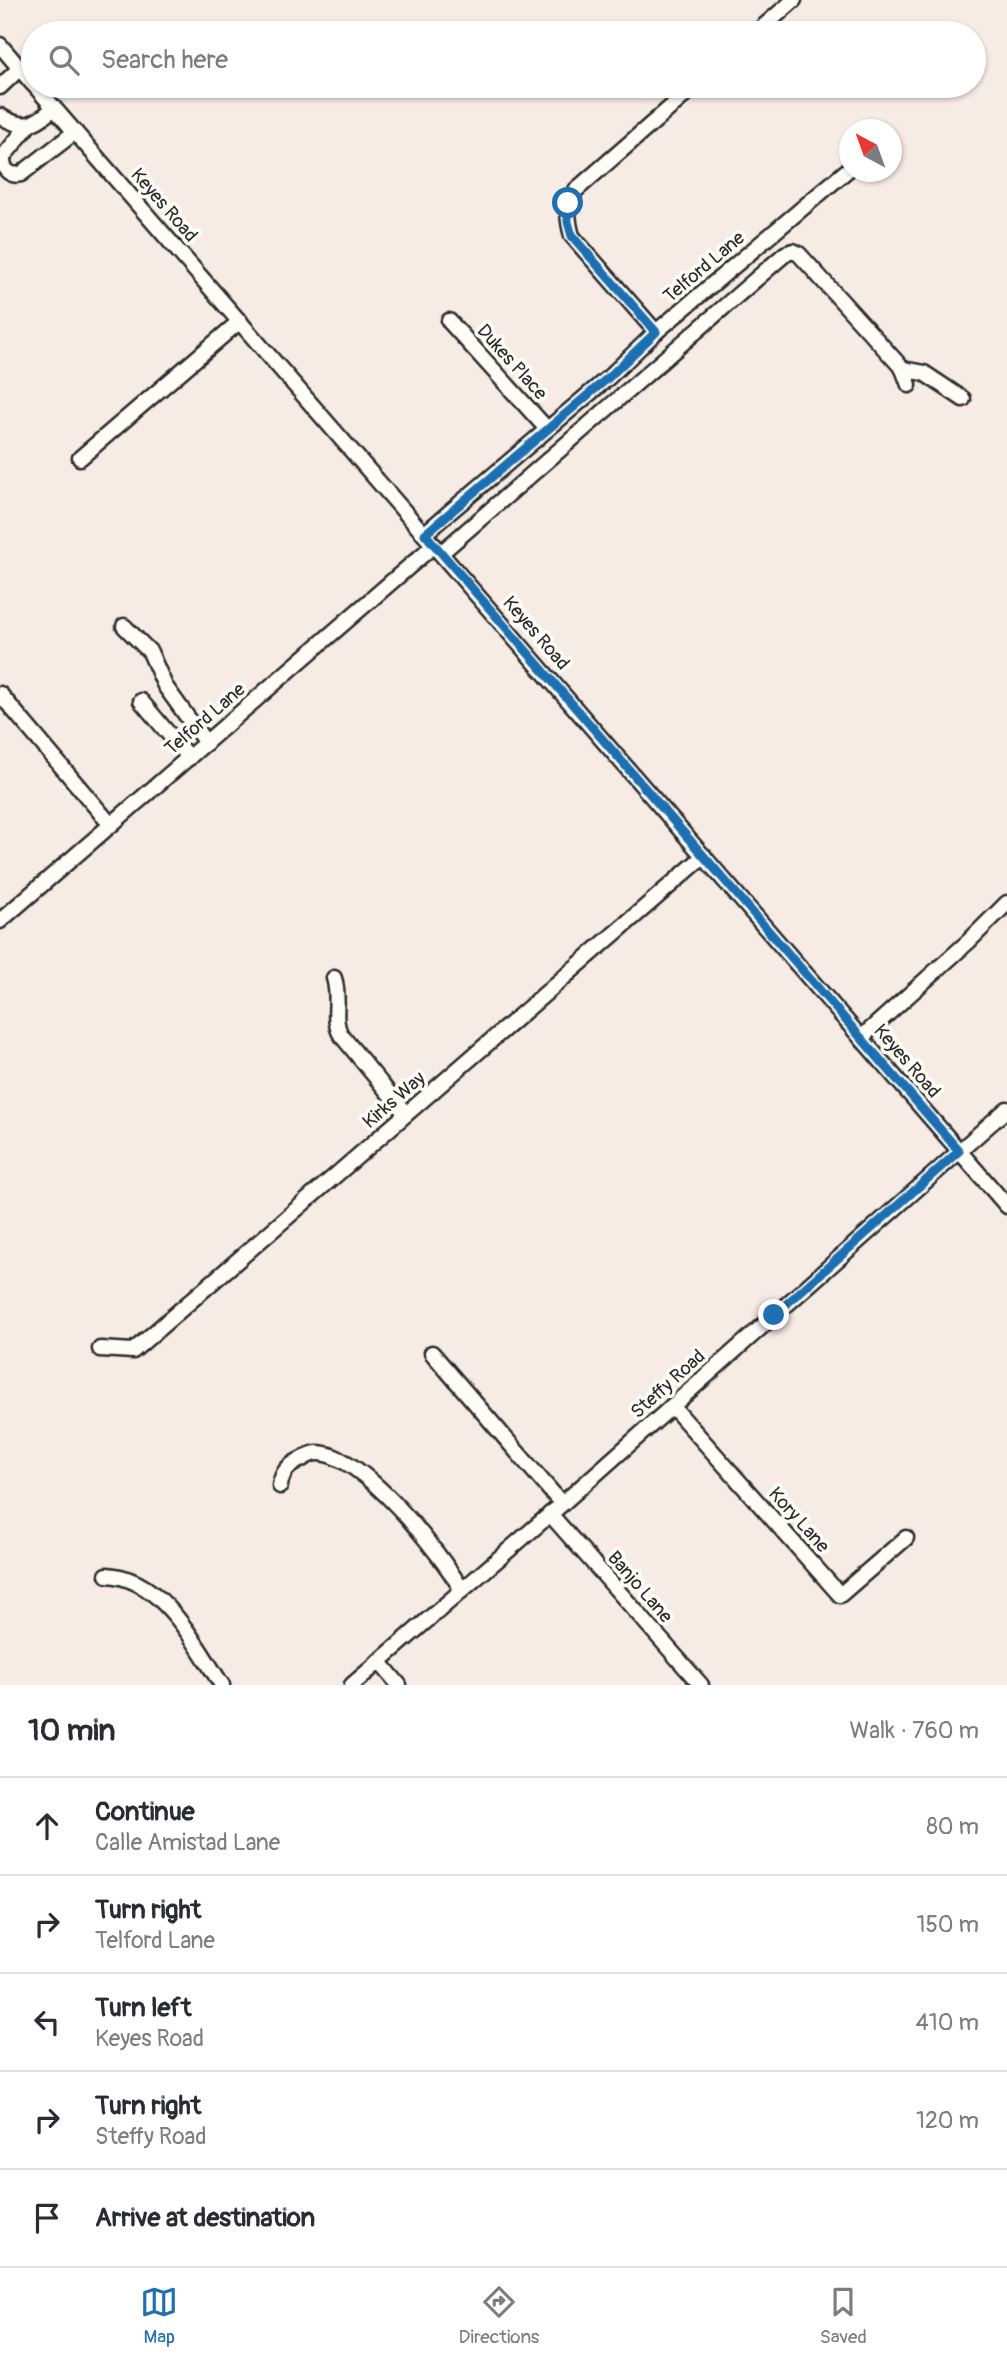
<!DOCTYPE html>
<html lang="en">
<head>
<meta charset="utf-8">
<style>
	body { margin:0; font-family:Pangolin,sans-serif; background:#f7f7f7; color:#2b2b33 }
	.compass { position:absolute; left:839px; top:119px; width:63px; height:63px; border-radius:50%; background:#fff; box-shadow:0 2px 5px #0004; rotate:319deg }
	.stop { position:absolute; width:21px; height:21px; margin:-16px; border:5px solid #1f6fb2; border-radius:50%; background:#fff }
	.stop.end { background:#1f6fb2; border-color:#fff; box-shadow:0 2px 7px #0008 }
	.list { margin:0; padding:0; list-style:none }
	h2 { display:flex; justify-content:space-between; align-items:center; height:91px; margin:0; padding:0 28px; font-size:30px }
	h2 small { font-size:23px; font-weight:400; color:#7c7c81 }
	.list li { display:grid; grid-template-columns:46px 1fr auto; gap:21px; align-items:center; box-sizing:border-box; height:98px; padding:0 28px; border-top:2px solid #e1e1e2 }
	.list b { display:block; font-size:26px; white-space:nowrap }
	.list p { margin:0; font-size:23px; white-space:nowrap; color:#7c7c81 }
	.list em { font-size:23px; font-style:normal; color:#7c7c81 }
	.icon { flex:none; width:38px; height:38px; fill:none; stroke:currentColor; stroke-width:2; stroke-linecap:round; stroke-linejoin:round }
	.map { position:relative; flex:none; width:1007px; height:1685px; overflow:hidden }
	.search { position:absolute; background:#fff; box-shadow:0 2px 5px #0004; left:21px; right:21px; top:21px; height:77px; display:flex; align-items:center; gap:18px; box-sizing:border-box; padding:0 24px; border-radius:38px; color:#7c7c81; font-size:26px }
	.sheet { height:581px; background:#fff }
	nav { display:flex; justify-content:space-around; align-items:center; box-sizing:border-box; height:98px; border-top:2px solid #e1e1e2; background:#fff; font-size:19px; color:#7c7c81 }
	nav a { display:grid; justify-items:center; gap:4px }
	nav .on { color:#1f6fb2 }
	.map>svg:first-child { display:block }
</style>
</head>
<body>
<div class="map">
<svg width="1007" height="1685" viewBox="0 0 1007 1685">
	<rect width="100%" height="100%" fill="#f7ebe5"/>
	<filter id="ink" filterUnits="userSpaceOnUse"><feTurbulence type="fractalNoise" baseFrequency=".0143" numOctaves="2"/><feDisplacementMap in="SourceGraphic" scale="14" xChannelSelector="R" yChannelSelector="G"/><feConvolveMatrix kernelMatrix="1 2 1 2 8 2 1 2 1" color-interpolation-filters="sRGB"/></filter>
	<g filter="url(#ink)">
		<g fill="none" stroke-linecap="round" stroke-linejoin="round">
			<!-- minor casing -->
			<g stroke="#2b2b2b" stroke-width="19">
				<g id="minor">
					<path d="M756 33 794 0"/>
					<path d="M0 45 33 84"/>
					<path d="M35 86 1007 1206"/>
					<path d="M0 87 20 68"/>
					<path d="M0 116C25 131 34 125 54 108"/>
					<path d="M28 126 3 157C2 168 9 177 21 174L75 132"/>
					<path d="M449 321 547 429"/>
					<path d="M656 332 572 236C567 218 566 206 576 190L695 86"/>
					<path d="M903 369 924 373 963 399"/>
					<path d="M80 458 240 321"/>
					<path d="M424 534 609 377 656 332 850 168"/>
					<path d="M441 553 785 254 793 251 799 254 903 369 909 385"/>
					<path d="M124 626 150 652 165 686 206 743"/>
					<path d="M0 694 111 825"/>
					<path d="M141 701 189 758"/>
					<path d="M0 921 434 545"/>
					<path d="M334 978C341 1001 331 1018 341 1035L406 1114"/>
					<path d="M861 1038 969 941 1007 903"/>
					<path d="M100 1349 133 1351 704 856"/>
					<path d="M432 1353 562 1504"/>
					<path d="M672 1406 840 1595 906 1538"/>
					<path d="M280 1486C282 1471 289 1465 302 1459 307 1456 312 1453 317 1453 363 1453 440 1553 462 1590"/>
					<path d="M550 1514 701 1685"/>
					<path d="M107 1575C163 1578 194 1643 222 1685"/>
					<path d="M379 1661 399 1685"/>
					<path d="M352 1685 562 1504 1007 1109"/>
				</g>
			</g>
			<!-- minor -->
			<use href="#minor" stroke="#fdfcf7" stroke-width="14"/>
		</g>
	</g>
	<g fill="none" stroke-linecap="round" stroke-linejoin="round" filter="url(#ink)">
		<!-- route -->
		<path stroke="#1f6fb2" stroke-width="9" d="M568 203V222L572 236 656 332 609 377 425 534 959 1151 774 1315"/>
	</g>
	<g text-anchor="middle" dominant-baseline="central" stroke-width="7" stroke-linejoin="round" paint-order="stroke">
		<!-- street labels -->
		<g font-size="19" fill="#2b2b2b" stroke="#fdfcf7">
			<text transform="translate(164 205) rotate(49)">Keyes Road</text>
			<text transform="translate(704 267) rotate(-40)">Telford Lane</text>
			<text transform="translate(512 362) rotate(48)">Dukes Place</text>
			<text transform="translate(536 633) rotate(49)">Keyes Road</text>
			<text transform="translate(205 719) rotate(-41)">Telford Lane</text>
			<text transform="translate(907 1061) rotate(49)">Keyes Road</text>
			<text transform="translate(394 1100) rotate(-41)">Kirks Way</text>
			<text transform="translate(668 1384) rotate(-42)">Steffy Road</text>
			<text transform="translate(799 1520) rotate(48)">Kory Lane</text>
			<text transform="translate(640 1587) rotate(49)">Banjo Lane</text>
		</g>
	</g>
</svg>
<svg class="compass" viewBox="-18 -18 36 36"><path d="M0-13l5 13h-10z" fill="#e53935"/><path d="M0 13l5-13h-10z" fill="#7c7c81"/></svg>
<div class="stop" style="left:568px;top:203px"></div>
<div class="stop end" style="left:774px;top:1315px"></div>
<div class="search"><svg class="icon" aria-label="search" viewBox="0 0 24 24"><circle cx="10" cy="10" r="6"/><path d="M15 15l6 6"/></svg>Search here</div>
</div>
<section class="sheet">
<h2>10 min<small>Walk · 760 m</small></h2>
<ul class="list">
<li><svg class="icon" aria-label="ahead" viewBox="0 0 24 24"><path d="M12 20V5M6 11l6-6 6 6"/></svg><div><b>Continue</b><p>Calle Amistad Lane</p></div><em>80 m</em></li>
<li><svg class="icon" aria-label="right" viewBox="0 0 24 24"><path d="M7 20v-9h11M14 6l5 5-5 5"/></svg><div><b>Turn right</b><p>Telford Lane</p></div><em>150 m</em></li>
<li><svg class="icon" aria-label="left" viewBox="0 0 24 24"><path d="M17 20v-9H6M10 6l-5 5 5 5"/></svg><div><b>Turn left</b><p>Keyes Road</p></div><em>410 m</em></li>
<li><svg class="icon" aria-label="right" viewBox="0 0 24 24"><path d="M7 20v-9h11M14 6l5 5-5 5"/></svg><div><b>Turn right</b><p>Steffy Road</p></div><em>120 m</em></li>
<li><svg class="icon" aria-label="arrive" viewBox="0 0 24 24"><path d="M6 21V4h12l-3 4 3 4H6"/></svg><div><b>Arrive at destination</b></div></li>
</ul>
</section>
<nav>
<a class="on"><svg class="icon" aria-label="map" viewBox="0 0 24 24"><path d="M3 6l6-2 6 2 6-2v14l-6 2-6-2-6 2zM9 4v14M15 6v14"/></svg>Map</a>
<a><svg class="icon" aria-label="directions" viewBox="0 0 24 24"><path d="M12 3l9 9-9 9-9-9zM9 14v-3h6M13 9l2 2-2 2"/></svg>Directions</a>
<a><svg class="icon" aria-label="saved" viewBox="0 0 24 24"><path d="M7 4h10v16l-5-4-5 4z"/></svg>Saved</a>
</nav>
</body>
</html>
